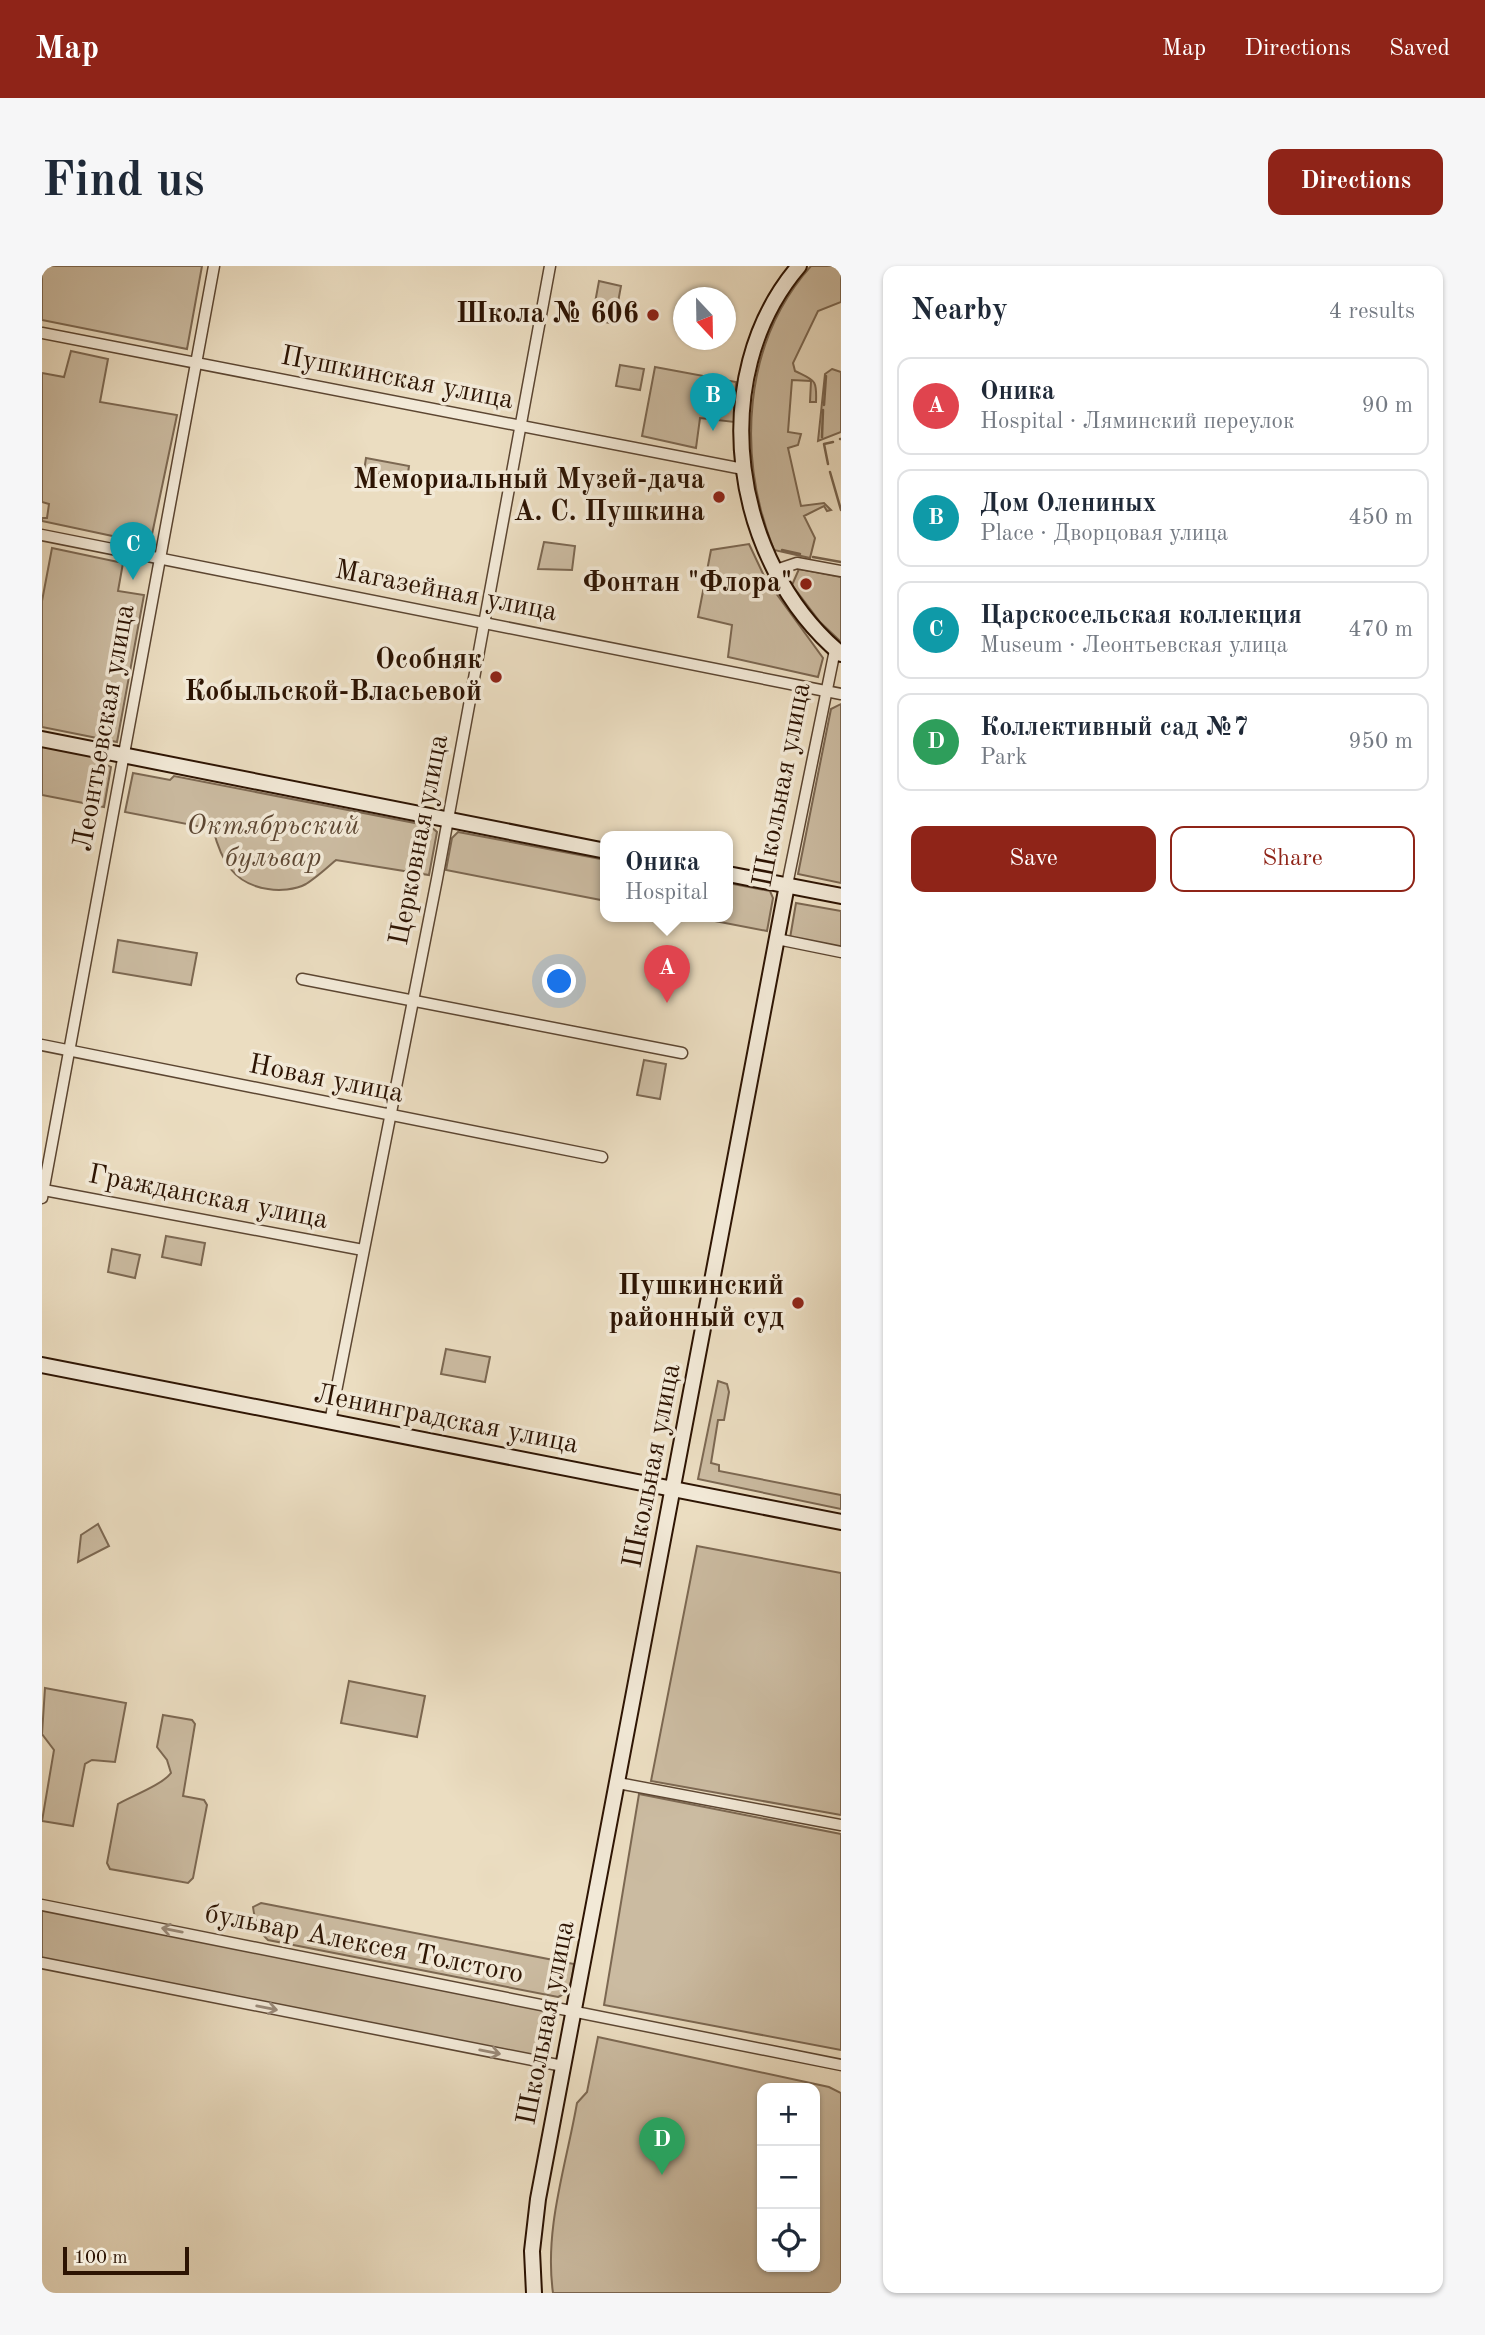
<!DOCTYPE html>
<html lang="en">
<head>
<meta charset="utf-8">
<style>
	body { margin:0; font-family:"Old Standard TT",serif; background:#f6f6f7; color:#1f2937 }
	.controls { position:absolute; right:21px; bottom:21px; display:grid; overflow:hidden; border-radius:14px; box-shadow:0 2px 5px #0004 }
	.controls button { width:63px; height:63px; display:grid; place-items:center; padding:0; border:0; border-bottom:2px solid #e0e1e3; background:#fff; color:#1f2937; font:35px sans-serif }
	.compass { position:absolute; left:631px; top:21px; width:63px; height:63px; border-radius:50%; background:#fff; box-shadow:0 2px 5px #0004; rotate:158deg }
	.scale { position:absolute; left:21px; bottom:18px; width:126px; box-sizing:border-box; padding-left:7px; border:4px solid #2d1403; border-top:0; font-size:19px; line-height:24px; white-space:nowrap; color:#2d1403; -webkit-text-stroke:5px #f2e9d7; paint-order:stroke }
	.you { position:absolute; left:518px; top:716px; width:24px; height:24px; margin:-18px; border:5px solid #fff; border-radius:50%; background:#1a73e8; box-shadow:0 0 0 10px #1a73e833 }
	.badge { display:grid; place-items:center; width:46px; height:46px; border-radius:50%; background:#8f2418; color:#fff; font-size:23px; font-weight:700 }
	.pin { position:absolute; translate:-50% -58px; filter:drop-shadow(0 2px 4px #0008) }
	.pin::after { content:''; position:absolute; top:37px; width:24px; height:21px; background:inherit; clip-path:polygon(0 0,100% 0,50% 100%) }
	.popup { position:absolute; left:558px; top:565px; width:133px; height:91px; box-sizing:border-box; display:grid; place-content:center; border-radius:14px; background:#fff; filter:drop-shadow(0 2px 5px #0005); font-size:23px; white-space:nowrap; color:#747a83 }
	.popup b { font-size:26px; color:#1f2937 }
	.popup::after { content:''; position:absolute; left:50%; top:100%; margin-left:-14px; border:14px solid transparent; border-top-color:#fff }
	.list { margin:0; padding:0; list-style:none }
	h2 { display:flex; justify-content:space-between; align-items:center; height:91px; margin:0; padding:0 28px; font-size:30px }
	h2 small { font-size:23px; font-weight:400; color:#747a83 }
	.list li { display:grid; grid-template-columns:46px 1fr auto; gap:21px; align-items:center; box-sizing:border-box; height:98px; margin:0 14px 14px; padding:0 14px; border:2px solid #e0e1e3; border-radius:14px }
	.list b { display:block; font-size:26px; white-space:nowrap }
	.list p { margin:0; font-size:23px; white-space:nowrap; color:#747a83 }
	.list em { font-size:23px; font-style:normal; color:#747a83 }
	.actions { display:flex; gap:14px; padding:21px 28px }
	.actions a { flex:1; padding:16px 0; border:2px solid #8f2418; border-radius:14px; text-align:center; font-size:24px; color:#8f2418 }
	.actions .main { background:#8f2418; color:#fff }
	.icon { flex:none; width:38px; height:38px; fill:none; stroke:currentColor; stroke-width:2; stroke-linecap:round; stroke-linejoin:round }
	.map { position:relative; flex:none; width:799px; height:2027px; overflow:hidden; border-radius:14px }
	header { display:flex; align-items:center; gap:42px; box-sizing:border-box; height:98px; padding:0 35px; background:#8f2418; color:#fff }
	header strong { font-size:33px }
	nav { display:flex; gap:38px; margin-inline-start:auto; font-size:24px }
	.intro { display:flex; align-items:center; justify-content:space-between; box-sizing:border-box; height:168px; padding:0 42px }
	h1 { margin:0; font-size:49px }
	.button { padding:18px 32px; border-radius:14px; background:#8f2418; color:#fff; font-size:24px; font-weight:700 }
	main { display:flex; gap:42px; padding:0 42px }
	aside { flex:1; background:#fff; border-radius:14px; box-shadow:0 2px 5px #0004 }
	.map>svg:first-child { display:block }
</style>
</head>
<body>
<header>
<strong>Map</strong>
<nav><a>Map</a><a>Directions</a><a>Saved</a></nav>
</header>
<div class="intro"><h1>Find us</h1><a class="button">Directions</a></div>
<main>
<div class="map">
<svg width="799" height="2027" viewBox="0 0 799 2027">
	<rect width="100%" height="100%" fill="#ebddc1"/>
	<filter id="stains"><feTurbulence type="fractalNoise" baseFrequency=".00286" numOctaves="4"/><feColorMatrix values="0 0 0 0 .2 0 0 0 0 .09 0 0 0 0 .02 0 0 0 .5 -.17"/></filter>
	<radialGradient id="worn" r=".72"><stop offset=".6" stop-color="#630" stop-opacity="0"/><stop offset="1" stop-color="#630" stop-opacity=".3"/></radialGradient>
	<!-- green -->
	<g fill="#cbbba1" stroke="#7c6852" stroke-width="2" fill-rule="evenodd">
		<path d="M0 0H160L145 83 0 54Z"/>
		<path d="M769 0H799V36L776 45 751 97 753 105C773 115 775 113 774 136H768L769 115 750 114 746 166 759 168 756 179 746 182 759 240 782 237 789 244 785 245 782 240 762 250 773 272 768 292 732 284C695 191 700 77 769 0Z"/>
		<path d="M557 15 579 20 572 58 550 53Z"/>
		<path d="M29 85 66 93 58 136 135 149 108 278 0 255V252H5L7 238 0 236V107L22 111Z"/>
		<path d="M578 99 602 103 598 124 574 120Z"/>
		<path d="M613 101 694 116 692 156 658 152 654 182 600 170Z"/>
		<path d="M790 103 799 106V166L776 175 783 108Z"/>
		<path d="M324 192 367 200 365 214 322 205Z"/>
		<path d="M502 276 533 280 530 304 496 303Z"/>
		<path d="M707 278 723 312 781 392 776 411 686 391 690 359 656 351 669 284Z"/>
		<path d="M10 282 81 297 76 325 102 329 75 476 0 461V335Z"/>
		<path d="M757 303 799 311V376L778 356 750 319Z"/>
		<path d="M799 438V617L756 608 789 443Z"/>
		<path d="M0 480 60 492V497L69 501 62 541 0 529Z"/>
		<path d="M91 507 128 514 132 510 388 560 395 566 387 609 294 594C285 602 274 612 264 618 253 624 237 625 226 623 191 618 179 594 171 563L83 546Z"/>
		<path d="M416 566 564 594V635L404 604 410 572Z"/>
		<path d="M686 617 728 625 731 632 725 665 652 651H686Z"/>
		<path d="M754 637 799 645V682L748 672Z"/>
		<path d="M76 674 155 687 149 719 71 706Z"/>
		<path d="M602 794 624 798 618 833 595 829Z"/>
		<path d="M124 970 163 977 159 999 120 991Z"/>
		<path d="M70 983 98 989 93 1012 66 1006Z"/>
		<path d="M404 1083 448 1091 443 1116 399 1108Z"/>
		<path d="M676 1115 685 1118 687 1126 682 1154H676L669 1197 677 1199V1205L799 1229V1243L656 1213Z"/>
		<path d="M56 1258 67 1280 36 1296 39 1269Z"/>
		<path d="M655 1280 799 1307V1549L609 1515Z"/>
		<path d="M307 1415 383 1430 375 1471 299 1457Z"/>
		<path d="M3 1422 84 1437 73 1496 50 1494 43 1498 31 1560 0 1555 12 1484 0 1468Z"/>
		<path d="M121 1449 150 1454 153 1458 141 1530 162 1534 165 1539 151 1612 146 1617 68 1603 65 1597 76 1538C90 1530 120 1519 129 1507L125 1494 115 1481Z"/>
		<path d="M597 1528 799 1568V1784L562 1739Z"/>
		<path d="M219 1637 532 1698C530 1711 530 1725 516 1731L226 1674C217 1666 212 1652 211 1641Z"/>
		<path d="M0 1644 507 1744 497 1791 0 1692Z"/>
		<path d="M556 1771 787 1821 799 1827V2027H511C502 1963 524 1900 535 1837L545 1826ZM720 1822H773V2001H720Z"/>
	</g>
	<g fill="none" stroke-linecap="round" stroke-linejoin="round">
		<!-- stream -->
		<g stroke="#78644e" stroke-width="2.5">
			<path d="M782 139 784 110"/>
			<path d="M780 171 781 144"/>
			<path d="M798 173H799"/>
			<path d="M786 198 782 178 791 176"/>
			<path d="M788 206 799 244"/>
			<path d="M740 284 758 288"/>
			<path d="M771 291 799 296"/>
		</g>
		<!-- street casing -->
		<g stroke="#5c4632" stroke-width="13">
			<g id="street">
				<path d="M0 67 701 203"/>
				<path d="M0 269 799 428"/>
				<path d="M734 304 755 297 799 305"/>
				<path d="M745 619 793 384"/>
				<path d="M735 673 799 686"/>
				<path d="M260 713 640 787"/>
				<path d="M0 779 560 891"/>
				<path d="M2 924 321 984"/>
				<path d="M0 932 172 0"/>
				<path d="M288 1156 395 613 508 0"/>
				<path d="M576 1517 799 1559"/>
				<path d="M0 1639 799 1799"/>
				<path d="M0 1697 521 1800"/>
			</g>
		</g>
		<!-- secondary casing -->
		<g stroke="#2d1403" stroke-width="18">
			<g id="secondary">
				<path d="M757 0C662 111 690 297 799 388"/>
				<path d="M0 473 564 585"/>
				<path d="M686 608 799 630"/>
				<path d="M0 1099 799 1256"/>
				<path d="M492 2027 490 1985 496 1933 745 619"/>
			</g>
		</g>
		<!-- street -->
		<use href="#street" stroke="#f2e9d7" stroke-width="10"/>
		<!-- secondary -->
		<use href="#secondary" stroke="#f2e9d7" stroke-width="14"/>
	</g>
	<!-- one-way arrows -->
	<defs><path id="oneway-shaft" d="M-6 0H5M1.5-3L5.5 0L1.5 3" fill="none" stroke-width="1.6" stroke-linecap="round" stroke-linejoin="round" transform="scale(1.75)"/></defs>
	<g stroke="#998978">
		<use href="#oneway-shaft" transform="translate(130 1664) rotate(-169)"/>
		<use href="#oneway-shaft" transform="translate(225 1742) rotate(11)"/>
		<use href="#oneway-shaft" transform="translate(448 1786) rotate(11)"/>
	</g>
	<!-- markers -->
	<g fill="#8f2418" stroke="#f2e9d7" stroke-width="2.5">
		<circle cx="611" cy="49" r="7"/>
		<circle cx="677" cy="231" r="7"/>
		<circle cx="764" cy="318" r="7"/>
		<circle cx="454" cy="411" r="7"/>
		<circle cx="756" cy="1037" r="7"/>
	</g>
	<g text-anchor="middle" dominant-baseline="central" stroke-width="7" stroke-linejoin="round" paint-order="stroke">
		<!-- poi labels -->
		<g font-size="28" font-weight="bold" fill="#2d1403" stroke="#f2e9d7" text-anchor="end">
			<text x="597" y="49">Школа № 606</text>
			<text x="663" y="215">Мемориальный Музей-дача<tspan x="663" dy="32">А. С. Пушкина</tspan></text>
			<text x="750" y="318">Фонтан "Флора"</text>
			<text x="440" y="395">Особняк<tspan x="440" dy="32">Кобыльской-Власьевой</tspan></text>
			<text x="742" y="1021">Пушкинский<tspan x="742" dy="32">районный суд</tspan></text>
		</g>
		<!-- street labels -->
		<g font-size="28" fill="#2d1403" stroke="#f2e9d7">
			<text transform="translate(355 113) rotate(11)">Пушкинская улица</text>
			<text transform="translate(404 326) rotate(11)">Магазейная улица</text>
			<text transform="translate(63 462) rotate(-80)">Леонтьевская улица</text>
			<text transform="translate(741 519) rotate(-79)">Школьная улица</text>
			<text transform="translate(378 574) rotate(-79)">Церковная улица</text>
			<text transform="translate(284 814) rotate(11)">Новая улица</text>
			<text transform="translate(166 932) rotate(11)">Гражданская улица</text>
			<text transform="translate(404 1154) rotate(11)">Ленинградская улица</text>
			<text transform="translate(611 1200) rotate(-79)">Школьная улица</text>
			<text transform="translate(322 1679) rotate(11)">бульвар Алексея Толстого</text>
			<text transform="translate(505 1757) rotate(-79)">Школьная улица</text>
		</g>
		<!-- park labels -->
		<g font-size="28" font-style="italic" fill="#5c4632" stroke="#f2e9d7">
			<text x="231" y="561">Октябрьский<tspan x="231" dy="32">бульвар</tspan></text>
		</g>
	</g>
	<rect width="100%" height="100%" filter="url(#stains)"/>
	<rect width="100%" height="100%" fill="url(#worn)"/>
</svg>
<div class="controls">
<button>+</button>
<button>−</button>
<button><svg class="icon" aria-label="locate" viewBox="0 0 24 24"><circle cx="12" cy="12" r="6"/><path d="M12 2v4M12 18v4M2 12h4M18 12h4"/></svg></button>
</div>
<svg class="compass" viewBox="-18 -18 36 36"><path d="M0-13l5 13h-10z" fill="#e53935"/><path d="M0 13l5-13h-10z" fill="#747a83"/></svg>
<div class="scale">100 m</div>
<div class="you"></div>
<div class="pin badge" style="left:625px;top:737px;background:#e0444e">A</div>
<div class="popup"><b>Оника</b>Hospital</div>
<div class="pin badge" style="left:671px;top:165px;background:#0f9aa8">B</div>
<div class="pin badge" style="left:91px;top:314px;background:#0f9aa8">C</div>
<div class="pin badge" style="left:620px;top:1909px;background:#2e9e5b">D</div>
</div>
<aside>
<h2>Nearby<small>4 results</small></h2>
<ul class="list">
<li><span class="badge" style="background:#e0444e">A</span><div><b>Оника</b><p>Hospital · Ляминский переулок</p></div><em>90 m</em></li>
<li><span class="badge" style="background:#0f9aa8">B</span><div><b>Дом Олениных</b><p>Place · Дворцовая улица</p></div><em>450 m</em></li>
<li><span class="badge" style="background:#0f9aa8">C</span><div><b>Царскосельская коллекция</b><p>Museum · Леонтьевская улица</p></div><em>470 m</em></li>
<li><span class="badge" style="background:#2e9e5b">D</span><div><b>Коллективный сад №7</b><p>Park</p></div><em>950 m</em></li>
</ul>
<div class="actions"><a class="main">Save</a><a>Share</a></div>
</aside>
</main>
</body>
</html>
